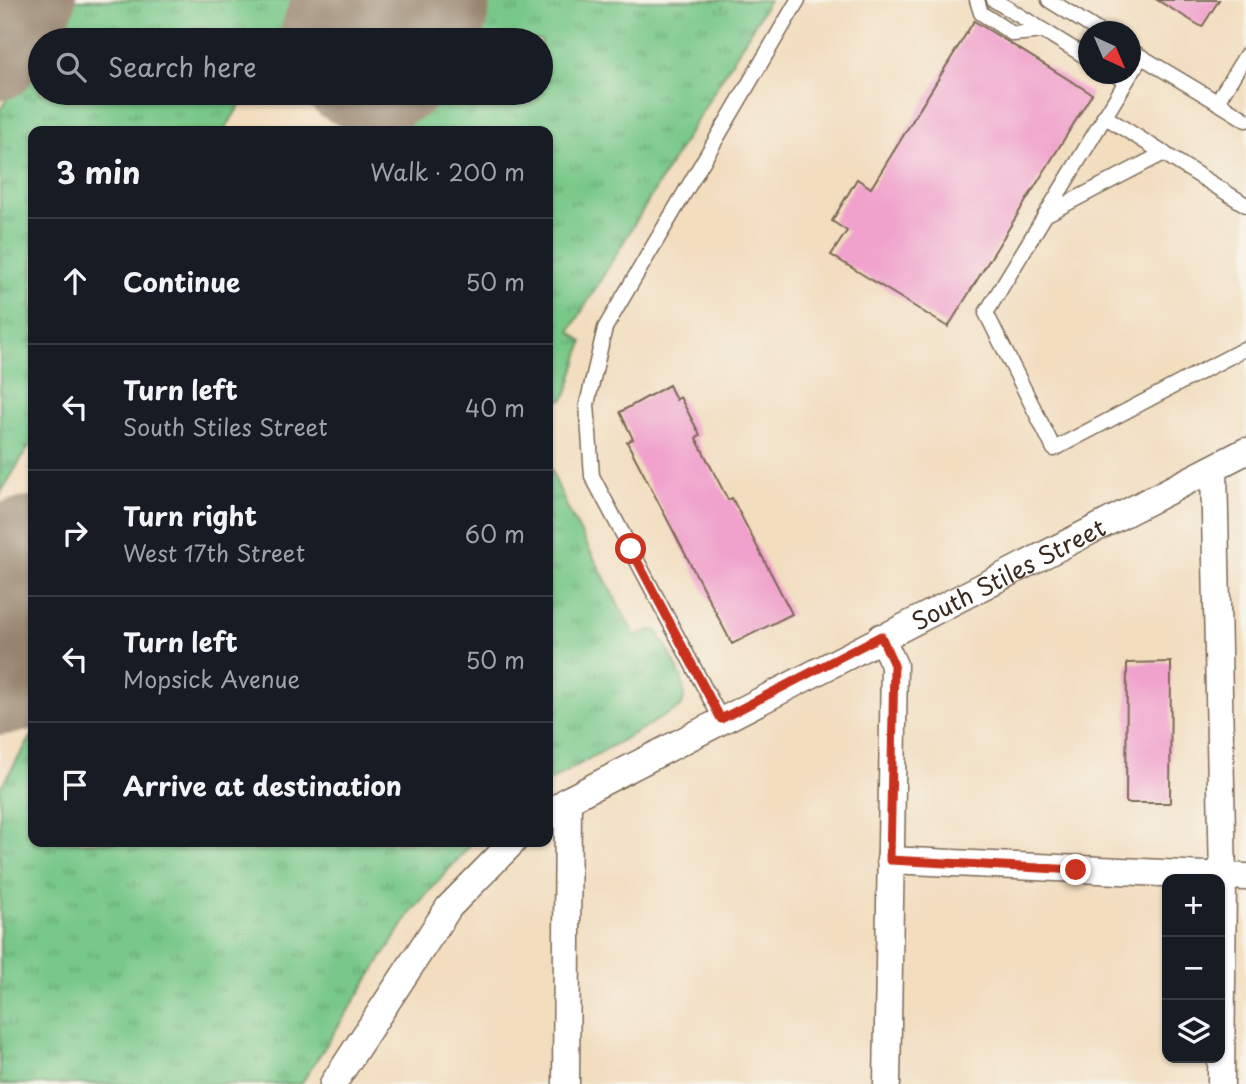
<!DOCTYPE html>
<html lang="en">
<head>
<meta charset="utf-8">
<style>
	body { margin:0; font-family:"Playpen Sans",sans-serif; background:#20242c; color:#f1f3f6 }
	.controls { position:absolute; right:21px; bottom:21px; display:grid; overflow:hidden; border-radius:14px; box-shadow:0 2px 5px #0004 }
	.controls button { width:63px; height:63px; display:grid; place-items:center; padding:0; border:0; border-bottom:2px solid #363941; background:#171b24; color:#f1f3f6; font:35px sans-serif }
	.compass { position:absolute; left:1078px; top:21px; width:63px; height:63px; border-radius:50%; background:#171b24; box-shadow:0 2px 5px #0004; rotate:136deg }
	.stop { position:absolute; width:21px; height:21px; margin:-16px; border:5px solid #c8321e; border-radius:50%; background:#fff }
	.stop.end { background:#c8321e; border-color:#fff; box-shadow:0 2px 7px #0008 }
	.list { margin:0; padding:0; list-style:none }
	h2 { display:flex; justify-content:space-between; align-items:center; height:91px; margin:0; padding:0 28px; font-size:30px }
	h2 small { font-size:23px; font-weight:400; color:#9ea1a6 }
	.list li { display:grid; grid-template-columns:46px 1fr auto; gap:21px; align-items:center; box-sizing:border-box; height:126px; padding:0 28px; border-top:2px solid #363941 }
	.list b { display:block; font-size:26px; white-space:nowrap }
	.list p { margin:0; font-size:23px; white-space:nowrap; color:#9ea1a6 }
	.list em { font-size:23px; font-style:normal; color:#9ea1a6 }
	.icon { flex:none; width:38px; height:38px; fill:none; stroke:currentColor; stroke-width:2; stroke-linecap:round; stroke-linejoin:round }
	.map { position:relative; flex:none; width:1246px; height:1084px; overflow:hidden }
	.search { position:absolute; background:#171b24; box-shadow:0 2px 5px #0004; left:28px; top:28px; width:525px; height:77px; display:flex; align-items:center; gap:18px; box-sizing:border-box; padding:0 24px; border-radius:38px; color:#9ea1a6; font-size:26px }
	.panel { position:absolute; background:#171b24; box-shadow:0 2px 5px #0004; left:28px; top:126px; width:525px; height:721px; border-radius:14px }
	.map>svg:first-child { display:block }
</style>
</head>
<body>
<div class="map">
<svg width="1246" height="1084" viewBox="0 0 1246 1084">
	<defs>
		<pattern id="grass-tufts" width="24" height="20" patternUnits="userSpaceOnUse" patternTransform="scale(1.75)"><rect width="24" height="20" fill="#78c889"/><path d="M3 7l-1-3M5 7V3M7 7l1-3M15 17l-1-3M17 17v-4M19 17l1-3" fill="none" stroke="#64a36f"/></pattern>
	</defs>
	<rect width="100%" height="100%" fill="#f7f3e8"/>
	<filter id="ink" filterUnits="userSpaceOnUse"><feTurbulence type="fractalNoise" baseFrequency=".0143" numOctaves="2"/><feDisplacementMap in="SourceGraphic" scale="14" xChannelSelector="R" yChannelSelector="G"/><feConvolveMatrix kernelMatrix="1 2 1 2 8 2 1 2 1" color-interpolation-filters="sRGB"/></filter>
	<filter id="wash" filterUnits="userSpaceOnUse"><feTurbulence type="fractalNoise" baseFrequency=".00686" numOctaves="4" result="noise"/><feDisplacementMap in="SourceGraphic" scale="28" xChannelSelector="R" yChannelSelector="G"/><feGaussianBlur stdDeviation="1.57" result="paint"/><feColorMatrix in="noise" values="0 0 0 0 0 0 0 0 0 0 0 0 0 0 0 0 0 1.4 0 .05"/><feComposite in="paint" operator="in"/></filter>
	<g filter="url(#wash)">
		<rect width="100%" height="100%" fill="#f2ddbf"/>
		<!-- grass -->
		<g fill="url(#grass-tufts)" stroke="#5a7954" stroke-width="2">
			<path d="M68 0H305L280 40H43Z"/>
			<path d="M486 0H769L570 331 583 342C579 352 568 397 563 400L548 399V131H405L429 93H541V40H461Z"/>
			<path d="M40 45V93H247L224 131H33V440L0 494V110Z"/>
			<path d="M548 463 567 507 635 636 650 630 657 631C668 652 691 681 682 706L677 709 548 782Z"/>
			<path d="M33 734V842H473L412 911 301 1084H0V788Z"/>
		</g>
		<g fill="none" stroke-linecap="round" stroke-linejoin="round">
			<!-- taxiway -->
			<path stroke="#96846e" stroke-width="74" d="M0 63 39 0"/>
			<!-- runway -->
			<g stroke="#96846e" stroke-width="184">
				<path d="M373 40 398 0"/>
				<path d="M0 643 33 589"/>
			</g>
		</g>
		<g id="blocks">
			<!-- building -->
			<g fill="#f0a2cc">
				<path d="M1157 0H1219L1202 27Z"/>
				<path d="M974 21 1092 94 948 327 831 255 847 231 832 221 857 179 871 188Z"/>
				<path d="M669 385 676 400 680 397 700 435 696 438 728 500 732 498 792 614 732 644 627 442 633 439 620 412Z"/>
				<path d="M1171 662 1170 803H1126L1127 663Z"/>
			</g>
		</g>
	</g>
	<g filter="url(#ink)">
		<use href="#blocks" fill-opacity="0" stroke="#7b6956" stroke-width="2"/>
		<g fill="none" stroke-linecap="round" stroke-linejoin="round">
			<!-- service casing -->
			<g stroke="#7b6956" stroke-width="17">
				<g id="service">
					<path d="M977 0 981 13 1013 34 1043 31"/>
					<path d="M994 0 1088 58"/>
					<path d="M1049 0 1100 32"/>
					<path d="M1130 50 1217 102"/>
					<path d="M1246 55 1217 102 1246 120"/>
					<path d="M1141 57 986 313 1054 449 1246 348"/>
					<path d="M1113 74 1126 81"/>
					<path d="M1104 116 1246 205"/>
					<path d="M1045 215 1164 153"/>
					<path d="M721 719 592 476 587 404 605 328 798 0"/>
				</g>
			</g>
			<!-- minor casing -->
			<g stroke="#7b6956" stroke-width="29">
				<g id="minor">
					<path d="M1214 469 1223 877 1221 1084"/>
					<path d="M881 637 894 665 887 1084"/>
					<path id="s1" d="M548 815 568 800 1246 451"/>
					<path d="M890 860 1246 877"/>
					<path d="M333 1084 449 907 513 842"/>
					<path d="M566 1084 568 800"/>
				</g>
			</g>
			<!-- service -->
			<use href="#service" stroke="#fff" stroke-width="14"/>
			<!-- minor -->
			<use href="#minor" stroke="#fff" stroke-width="26"/>
		</g>
	</g>
	<g fill="none" stroke-linecap="round" stroke-linejoin="round" filter="url(#ink)">
		<!-- route -->
		<path stroke="#c8321e" stroke-width="9" d="M631 549 721 719 881 636 894 665 890 860 1076 870"/>
	</g>
	<g text-anchor="middle" dominant-baseline="central" stroke-width="7" stroke-linejoin="round" paint-order="stroke">
		<!-- street labels -->
		<g font-size="24" fill="#3b2a1e" stroke="#f7f3e8">
			<text stroke="none"><textPath href="#s1" startOffset="520">South Stiles Street</textPath></text>
		</g>
	</g>
</svg>
<div class="controls">
<button>+</button>
<button>−</button>
<button><svg class="icon" aria-label="layers" viewBox="0 0 24 24"><path d="M12 4l9 5-9 5-9-5zM3 14l9 5 9-5"/></svg></button>
</div>
<svg class="compass" viewBox="-18 -18 36 36"><path d="M0-13l5 13h-10z" fill="#e53935"/><path d="M0 13l5-13h-10z" fill="#9ea1a6"/></svg>
<div class="stop" style="left:631px;top:549px"></div>
<div class="stop end" style="left:1076px;top:870px"></div>
<div class="search"><svg class="icon" aria-label="search" viewBox="0 0 24 24"><circle cx="10" cy="10" r="6"/><path d="M15 15l6 6"/></svg>Search here</div>
<section class="panel">
<h2>3 min<small>Walk · 200 m</small></h2>
<ul class="list">
<li><svg class="icon" aria-label="ahead" viewBox="0 0 24 24"><path d="M12 20V5M6 11l6-6 6 6"/></svg><div><b>Continue</b></div><em>50 m</em></li>
<li><svg class="icon" aria-label="left" viewBox="0 0 24 24"><path d="M17 20v-9H6M10 6l-5 5 5 5"/></svg><div><b>Turn left</b><p>South Stiles Street</p></div><em>40 m</em></li>
<li><svg class="icon" aria-label="right" viewBox="0 0 24 24"><path d="M7 20v-9h11M14 6l5 5-5 5"/></svg><div><b>Turn right</b><p>West 17th Street</p></div><em>60 m</em></li>
<li><svg class="icon" aria-label="left" viewBox="0 0 24 24"><path d="M17 20v-9H6M10 6l-5 5 5 5"/></svg><div><b>Turn left</b><p>Mopsick Avenue</p></div><em>50 m</em></li>
<li><svg class="icon" aria-label="arrive" viewBox="0 0 24 24"><path d="M6 21V4h12l-3 4 3 4H6"/></svg><div><b>Arrive at destination</b></div></li>
</ul>
</section>
</div>
</body>
</html>
